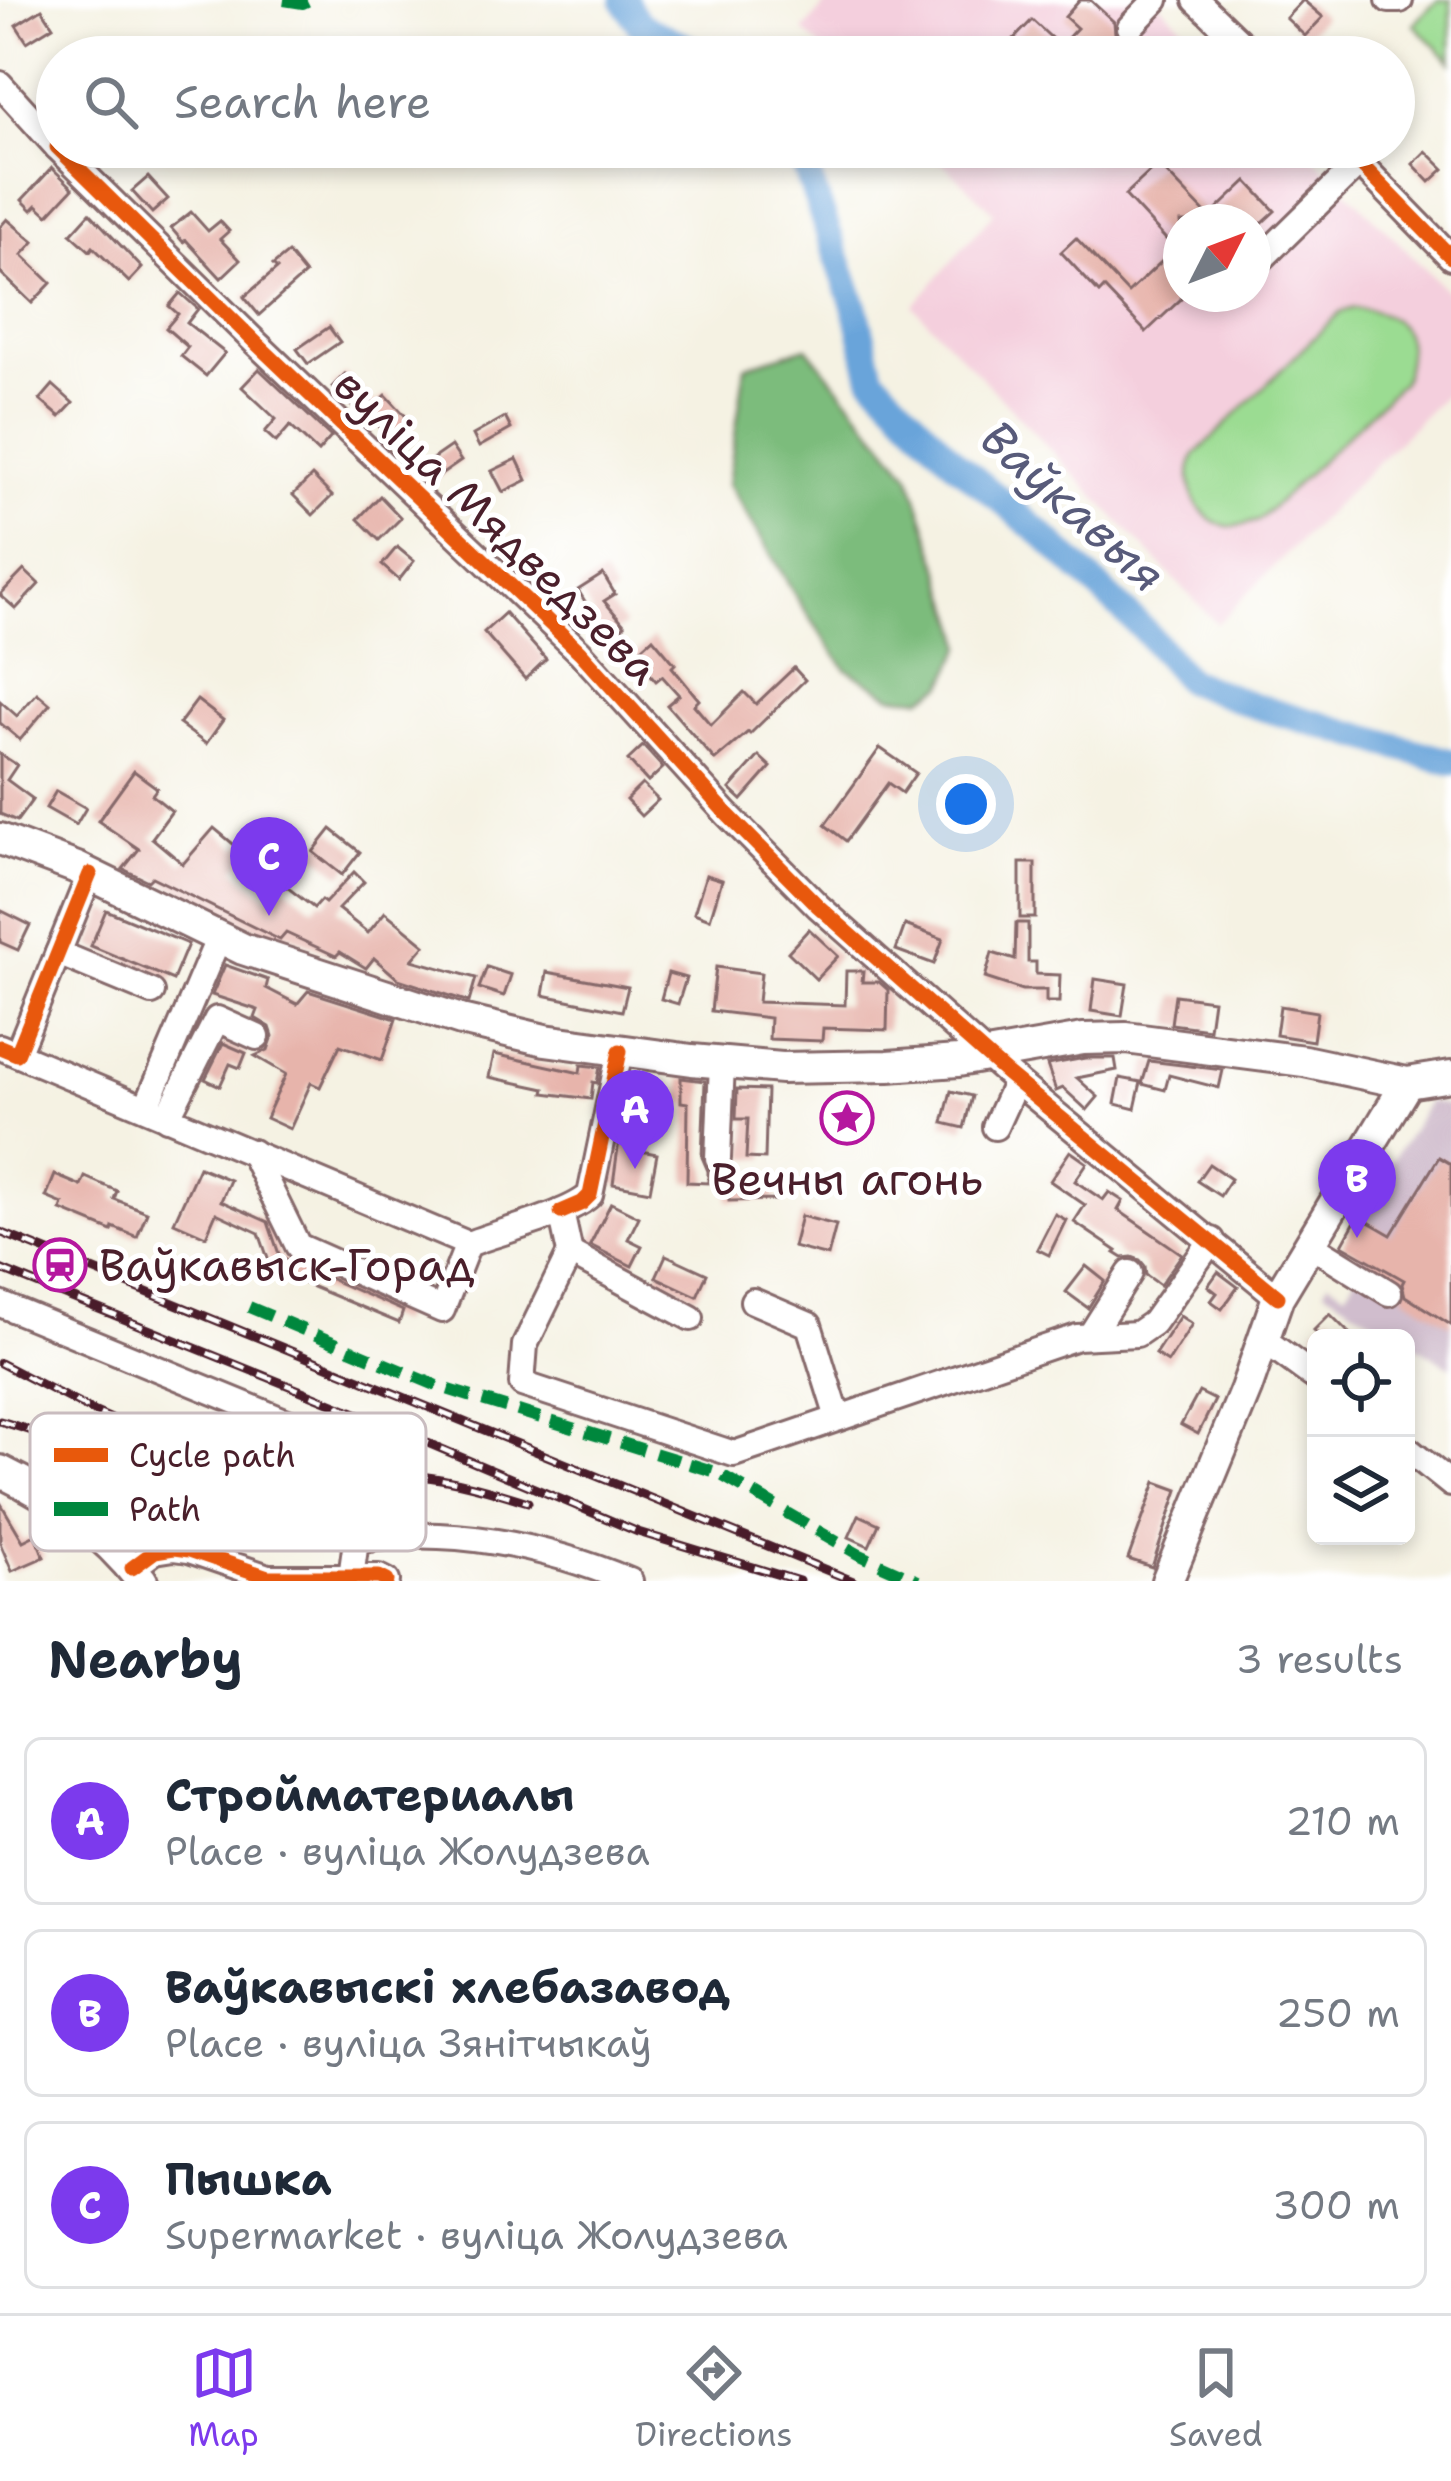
<!DOCTYPE html>
<html lang="en">
<head>
<meta charset="utf-8">
<style>
	body { margin:0; font-family:"Shantell Sans",sans-serif; background:#f2f2f3; color:#1f2937 }
	.controls { position:absolute; right:36px; bottom:36px; display:grid; overflow:hidden; border-radius:18px; box-shadow:0 6px 18px #0003 }
	.controls button { width:108px; height:108px; display:grid; place-items:center; padding:0; border:0; border-bottom:3px solid #e0e1e3; background:#fff; color:#1f2937; font:60px sans-serif }
	.compass { position:absolute; left:1163px; top:204px; width:108px; height:108px; border-radius:50%; background:#fff; box-shadow:0 6px 18px #0003; rotate:48deg }
	.you { position:absolute; left:966px; top:804px; width:42px; height:42px; margin:-30px; border:9px solid #fff; border-radius:50%; background:#1a73e8; box-shadow:0 0 0 18px #1a73e833 }
	.badge { display:grid; place-items:center; width:78px; height:78px; border-radius:50%; background:#7c3aed; color:#fff; font-size:39px; font-weight:700 }
	.pin { position:absolute; translate:-50% -99px; filter:drop-shadow(0 3px 6px #0008) }
	.pin::after { content:''; position:absolute; top:63px; width:42px; height:36px; background:inherit; clip-path:polygon(0 0,100% 0,50% 100%) }
	.list { margin:0; padding:0; list-style:none }
	h2 { display:flex; justify-content:space-between; align-items:center; height:156px; margin:0; padding:0 48px; font-size:51px }
	h2 small { font-size:39px; font-weight:400; color:#747a83 }
	.list li { display:grid; grid-template-columns:78px 1fr auto; gap:36px; align-items:center; box-sizing:border-box; height:168px; margin:0 24px 24px; padding:0 24px; border:3px solid #e0e1e3; border-radius:18px }
	.list b { display:block; font-size:45px; white-space:nowrap }
	.list p { margin:0; font-size:39px; white-space:nowrap; color:#747a83 }
	.list em { font-size:39px; font-style:normal; color:#747a83 }
	.icon { flex:none; width:66px; height:66px; fill:none; stroke:currentColor; stroke-width:2; stroke-linecap:round; stroke-linejoin:round }
	.map { position:relative; flex:none; width:1451px; height:1581px; overflow:hidden }
	.search { position:absolute; background:#fff; box-shadow:0 6px 18px #0003; left:36px; right:36px; top:36px; height:132px; display:flex; align-items:center; gap:30px; box-sizing:border-box; padding:0 42px; border-radius:66px; color:#747a83; font-size:45px }
	.sheet { height:732px; background:#fff }
	nav { display:flex; justify-content:space-around; align-items:center; box-sizing:border-box; height:168px; border-top:3px solid #e0e1e3; background:#fff; font-size:33px; color:#747a83 }
	nav a { display:grid; justify-items:center; gap:6px }
	nav .on { color:#7c3aed }
	.map>svg:first-child { display:block }
</style>
</head>
<body>
<div class="map">
<svg width="1451" height="1581" viewBox="0 0 1451 1581">
	<rect width="100%" height="100%" fill="#fff"/>
	<filter id="ink" filterUnits="userSpaceOnUse"><feTurbulence type="fractalNoise" baseFrequency=".00833" numOctaves="2"/><feDisplacementMap in="SourceGraphic" scale="24" xChannelSelector="R" yChannelSelector="G"/><feConvolveMatrix kernelMatrix="1 2 1 2 8 2 1 2 1" color-interpolation-filters="sRGB"/></filter>
	<filter id="wash" filterUnits="userSpaceOnUse"><feTurbulence type="fractalNoise" baseFrequency=".004" numOctaves="4" result="noise"/><feDisplacementMap in="SourceGraphic" scale="48" xChannelSelector="R" yChannelSelector="G"/><feGaussianBlur stdDeviation="2.7" result="paint"/><feColorMatrix in="noise" values="0 0 0 0 0 0 0 0 0 0 0 0 0 0 0 0 0 1.4 0 .05"/><feComposite in="paint" operator="in"/></filter>
	<g filter="url(#wash)">
		<rect width="100%" height="100%" fill="#f5f2e3"/>
		<!-- built -->
		<g fill="#f4cfdd" fill-rule="evenodd">
			<path d="M829 0H1156L1214 57H831L803 31Z"/>
			<path d="M926 147H1304L1451 295V388L1217 624 913 306 994 212ZM1181 222H1253V294H1181Z"/>
		</g>
		<!-- industrial -->
		<path fill="#d0bdcd" d="M1429 1101 1451 1106V1367L1324 1290 1328 1281 1346 1292 1354 1280 1356 1261 1376 1226 1358 1216Z"/>
		<!-- green -->
		<g fill="#9bdc92" stroke="#727e5e" stroke-width="3">
			<path d="M1438 0H1451V62L1414 24Z"/>
			<path d="M1354 308C1403 312 1418 336 1402 382L1258 521C1248 524 1238 527 1228 526 1195 520 1182 481 1195 455L1340 312Z"/>
		</g>
		<!-- forest -->
		<path fill="#7cbc7c" stroke="#636e54" stroke-width="3" d="M807 347 910 475 961 632 963 646 944 685 922 698 892 696 845 668 802 606 728 484 745 366Z"/>
		<g fill="none" stroke-linecap="round" stroke-linejoin="round">
			<!-- river -->
			<g stroke="#69a4da" stroke-width="27">
				<path d="M624 0 639 24 707 57"/>
				<path d="M798 147 856 310 872 376 956 463 1043 535 1144 630 1187 680 1252 705 1451 762"/>
			</g>
		</g>
		<g id="blocks">
			<!-- building -->
			<g fill="#e7b4ab">
				<path d="M1080 0H1090L1114 22 1115 33 1124 42 1110 57 1092 42 1077 57H1028L1011 42 1032 20 1060 46 1077 28 1065 17Z"/>
				<path d="M1303 0 1323 17 1305 36 1286 18Z"/>
				<path d="M42 9 53 26 27 42 16 25Z"/>
				<path d="M1426 151 1444 169 1430 182 1413 164Z"/>
				<path d="M1158 164 1209 217 1247 181 1275 211 1253 231V222H1181V299L1146 332 1104 288 1099 293 1061 252 1076 238 1128 293 1175 249 1125 195Z"/>
				<path d="M52 168 73 188 48 215 37 205 32 210 22 200Z"/>
				<path d="M148 177 168 199 152 213 132 191Z"/>
				<path d="M191 212 208 231 220 221 229 231 220 239 240 260 221 278 186 240 183 242 171 228Z"/>
				<path d="M90 213 142 268 129 282 93 247 90 251 71 234Z"/>
				<path d="M7 219 34 242 22 255 51 283 32 303 0 272V227Z"/>
				<path d="M288 253 305 274 259 315 244 297 277 269 273 265Z"/>
				<path d="M180 293 198 309 187 323 225 353 206 376 181 356 188 347 166 328 178 314 169 306Z"/>
				<path d="M329 327 340 342 308 364 297 349Z"/>
				<path d="M259 369 331 437 318 452 290 426 276 442 265 432 276 419 242 387Z"/>
				<path d="M345 374 375 405 386 395 413 424 394 442 357 403 353 407 332 387Z"/>
				<path d="M53 385 73 403 60 417 40 400Z"/>
				<path d="M505 417 511 429 479 447 473 435Z"/>
				<path d="M451 446 461 461 428 484 418 469Z"/>
				<path d="M517 459 527 480 503 492 492 471Z"/>
				<path d="M312 476 332 496 313 515 293 495Z"/>
				<path d="M380 496 401 518 379 540 358 519Z"/>
				<path d="M397 547 414 561 399 580 382 565Z"/>
				<path d="M24 570 39 584 16 609 0 595Z"/>
				<path d="M603 574 615 594 604 601 625 625 608 639 591 618 594 616 578 590Z"/>
				<path d="M505 613 546 659 525 679 484 632Z"/>
				<path d="M653 638 675 664 672 667 699 700 694 705 711 725 744 692 756 704 794 668 805 680 750 734 748 732 715 760 667 705 679 695 662 676 656 681 634 655Z"/>
				<path d="M37 693 50 704 20 740 0 723V701L17 716Z"/>
				<path d="M197 700 223 720 206 744 179 724Z"/>
				<path d="M643 746 663 768 648 782 628 760Z"/>
				<path d="M880 748 916 773 902 793 888 783 846 841 825 825Z"/>
				<path d="M0 754 17 765 7 780 33 799 17 821 0 814Z"/>
				<path d="M759 756 771 767 742 800 730 789Z"/>
				<path d="M134 771 157 788 152 795 172 811 152 838 183 864 214 828 238 848 246 841 254 849 235 869 244 878 271 899 283 884 314 908 321 900 325 903 354 872 364 882 338 909 368 933 385 912 425 945 412 960 476 978 469 1002 398 979 374 958 366 968 340 952 336 956 286 933 280 940 152 877 148 881 123 869 139 849 98 821Z"/>
				<path d="M642 784 658 800 641 816 626 800Z"/>
				<path d="M56 791 86 808 76 825 46 808Z"/>
				<path d="M331 829 360 852 342 875 313 852Z"/>
				<rect x="1020" y="863" width="15" height="55"/>
				<path d="M706 875 722 880 710 919 694 913Z"/>
				<path d="M0 910 30 925 18 950 0 942Z"/>
				<path d="M106 910 188 944 173 980 91 946Z"/>
				<path d="M1016 923H1028V962H1036V974L1060 975 1059 1002H1046V990H1022L985 978 992 953 1015 960Z"/>
				<path d="M905 925 943 939 934 964 896 950Z"/>
				<path d="M809 929 838 956 816 979 788 952Z"/>
				<path d="M225 965 268 980 266 988 297 1004 308 991 396 1019 382 1060 340 1045 320 1087 311 1083 290 1129 266 1118 286 1074 255 1056 268 1050 273 1036 270 1027 255 1018 258 1010 212 995Z"/>
				<path d="M487 967 511 975 504 996 479 988Z"/>
				<path d="M716 967 761 973 758 1002 845 1005 846 971H863L862 982H879L888 990 887 1030 823 1028 822 1041 769 1039 770 1018 711 1011Z"/>
				<path d="M547 972 628 987 622 1011 543 995Z"/>
				<path d="M668 973 686 978 678 1004 661 999Z"/>
				<path d="M1095 979 1127 984 1122 1016 1091 1011Z"/>
				<path d="M1175 995 1213 1000 1209 1029 1171 1024Z"/>
				<path d="M1280 1006 1317 1012 1313 1041 1276 1035Z"/>
				<path d="M223 1043 246 1053 240 1068 230 1064 220 1086 205 1079Z"/>
				<path d="M494 1054 580 1073 581 1065 600 1067 597 1083 593 1082 591 1099 544 1093 545 1089 489 1077Z"/>
				<path d="M1085 1058H1115L1117 1070 1077 1078 1098 1097 1087 1110 1063 1088 1056 1091 1047 1065Z"/>
				<path d="M1149 1061 1223 1070 1219 1088 1169 1075 1165 1090 1142 1084Z"/>
				<path d="M632 1076 647 1078 635 1150 657 1154 650 1191 613 1184 620 1133Z"/>
				<path d="M681 1078 705 1081 702 1157 708 1171V1183L687 1182 688 1103 681 1102Z"/>
				<path d="M1120 1078 1141 1082 1135 1109 1115 1104Z"/>
				<path d="M737 1089 767 1090 765 1159 746 1158 748 1119H736Z"/>
				<path d="M951 1091 972 1096 964 1128 943 1123Z"/>
				<path d="M1070 1151 1087 1163 1075 1181 1103 1200 1109 1192 1123 1201 1118 1210 1182 1254 1160 1285 1146 1275 1145 1266 1140 1260 1132 1257 1123 1258 1115 1253 1117 1251 1074 1222 1085 1205 1050 1181Z"/>
				<path d="M1439 1157 1451 1164V1325L1405 1296 1402 1284 1404 1280 1342 1245 1358 1216 1391 1235Z"/>
				<path d="M1209 1164 1231 1179 1220 1196 1197 1181Z"/>
				<path d="M199 1167 230 1180 221 1201 268 1222 280 1257 403 1311 399 1323 272 1270 259 1233 216 1213 206 1236 174 1222Z"/>
				<path d="M55 1175 81 1186 85 1177 117 1191 114 1199 147 1212 137 1237 113 1227 112 1231 61 1210 63 1204 46 1197Z"/>
				<path d="M775 1181V1200L729 1201V1182Z"/>
				<path d="M611 1203 639 1217 628 1239 642 1246 632 1266 590 1245Z"/>
				<path d="M1055 1214 1066 1220 1049 1255 1037 1249Z"/>
				<path d="M801 1216 836 1225 828 1256 793 1247Z"/>
				<path d="M666 1255 707 1274 697 1296 656 1277Z"/>
				<path d="M1086 1266 1105 1281 1088 1308 1066 1292Z"/>
				<path d="M1218 1272 1238 1287 1222 1309 1211 1301 1217 1293 1208 1286Z"/>
				<path d="M1330 1314 1354 1338H1321L1314 1330Z"/>
				<path d="M1180 1316 1192 1324 1168 1362 1155 1354Z"/>
				<path d="M1199 1392 1215 1400 1198 1434 1181 1425Z"/>
				<path d="M1156 1482 1178 1490 1152 1567 1128 1559Z"/>
				<path d="M0 1502 23 1541 35 1535 44 1557 12 1571 0 1543Z"/>
				<path d="M859 1515 879 1524 869 1546 849 1537Z"/>
			</g>
		</g>
	</g>
	<g filter="url(#ink)">
		<use href="#blocks" fill-opacity="0" stroke="#86696b" stroke-width="3"/>
		<g fill="none" stroke-linecap="round" stroke-linejoin="round">
			<!-- minor casing -->
			<g stroke="#86696b" stroke-width="30">
				<g id="minor">
					<path d="M1196 0 1255 57"/>
					<path d="M1389 0H1400"/>
					<path d="M1130 27 1156 0"/>
					<path d="M1216 57 1235 38"/>
					<path d="M0 84 57 147"/>
					<path d="M57 147 257 344 580 652 726 813 818 906 1006 1073 1278 1297"/>
					<path d="M1344 147 1451 257"/>
					<path d="M1253 267 1359 163"/>
					<path d="M58 953 152 992"/>
					<path d="M0 1047 468 1244C498 1232 569 1215 590 1195L620 1051"/>
					<path d="M17 1054 90 874"/>
					<path d="M146 1108 219 937"/>
					<path d="M167 1118 217 1019 257 1037"/>
					<path d="M995 1127 1016 1081"/>
					<path d="M252 1152 298 1246 442 1310 468 1244"/>
					<path d="M718 1158 722 1063"/>
					<path d="M561 1212 570 1253 525 1345 522 1384 734 1454 1077 1337 1137 1334 1153 1323 1212 1240"/>
					<path d="M1310 1244 1389 1293"/>
					<path d="M570 1253 691 1318"/>
					<path d="M753 1301 809 1325 838 1418"/>
					<path d="M0 1304 326 1438 356 1541"/>
					<path d="M1090 1336 1130 1273"/>
					<path d="M1263 1339 1316 1378"/>
					<path d="M1406 1448 1451 1484"/>
					<path d="M132 1568 155 1551 174 1548 189 1550 268 1577H379L387 1581"/>
					<path d="M351 1577 356 1541C447 1525 546 1546 630 1581"/>
				</g>
			</g>
			<!-- major casing -->
			<g stroke="#86696b" stroke-width="36">
				<g id="major">
					<path d="M0 839 77 868 243 949 461 1020 545 1040 692 1060 782 1068 888 1066 958 1061 1083 1039 1126 1038 1304 1061 1407 1083 1451 1076"/>
					<path d="M0 1471C57 1499 102 1530 142 1581"/>
					<path d="M1167 1581 1246 1389 1278 1297 1407 1083"/>
				</g>
			</g>
			<!-- minor -->
			<use href="#minor" stroke="#fff" stroke-width="24"/>
			<!-- major -->
			<use href="#major" stroke="#fff" stroke-width="30"/>
			<!-- rail casing -->
			<g stroke="#4a1f2b" stroke-width="9">
				<g id="rail">
					<path d="M0 1232 853 1581"/>
					<path d="M0 1269 371 1419 638 1532 799 1581"/>
					<path d="M0 1363 89 1409 162 1441 216 1459"/>
					<path d="M0 1421C70 1443 142 1466 216 1469 284 1472 353 1467 420 1476 457 1480 493 1491 528 1502"/>
				</g>
			</g>
			<!-- rail -->
			<use href="#rail" stroke="#fff" stroke-width="4.5" stroke-dasharray="14" stroke-linecap="butt"/>
			<!-- quiet -->
			<g stroke="#00873e" stroke-width="12" stroke-dasharray="24 12" stroke-linecap="butt">
				<path d="M284 0 303 3 309 0"/>
				<path d="M249 1307 440 1387 716 1472 858 1554 918 1581"/>
			</g>
			<!-- cycleway casing -->
			<g stroke="#fff" stroke-width="22">
				<g id="cycleway">
					<path d="M57 147 257 344 580 652 726 813 818 906 1006 1073 1278 1297"/>
					<path d="M1344 147 1451 257"/>
					<path d="M0 1047 17 1054 90 874"/>
					<path d="M561 1212 582 1203 590 1195 620 1051"/>
					<path d="M132 1568 155 1551 174 1548 189 1550 268 1577H379L387 1581"/>
				</g>
			</g>
			<!-- cycleway -->
			<use href="#cycleway" stroke="#e8590c" stroke-width="15"/>
		</g>
	</g>
	<!-- icons -->
	<defs>
		<g id="sight-ring" transform="scale(2.7)"><circle r="9.5" fill="#fff" stroke="#b5179e" stroke-width="1.5"/><path d="M0-6L1.8-2.2L6-1.7L2.9 1.2L3.7 5.4L0 3.3L-3.7 5.4L-2.9 1.2L-6-1.7L-1.8-2.2Z" fill="#b5179e"/></g>
		<g id="station-ring" transform="scale(2.7)"><circle r="9.5" fill="#fff" stroke="#b5179e" stroke-width="1.5"/><path d="M-3-6H3Q5-6 5-4V2Q5 4 3 4L4.5 6H3L1.5 4h-3L-3 6H-4.5L-3 4Q-5 4-5 2V-4Q-5-6-3-6ZM-3.5-4v3h7v-3ZM-3.5 1v1.5H-2V1ZM2 1v1.5H3.5V1Z" fill="#b5179e"/></g>
	</defs>
	<g fill-rule="evenodd">
		<use href="#sight-ring" x="847" y="1118"/>
		<use href="#station-ring" x="60" y="1265"/>
	</g>
	<g text-anchor="middle" dominant-baseline="central" stroke-width="10" stroke-linejoin="round" paint-order="stroke">
		<!-- street labels -->
		<g font-size="45" fill="#4a1f2b" stroke="#fff">
			<text transform="translate(497 526) rotate(44)">вуліца Мядведзева</text>
		</g>
		<!-- poi labels -->
		<g font-size="45" fill="#4a1f2b" stroke="#fff">
			<text x="847" y="1179">Вечны агонь</text>
			<text x="99" y="1265" text-anchor="start">Ваўкавыск-Горад</text>
		</g>
		<!-- water labels -->
		<g font-size="48" font-style="italic" fill="#585b7a" stroke="#fff">
			<text transform="translate(1073 506) rotate(42)">Ваўкавыя</text>
		</g>
	</g>
	<!-- legend -->
	<rect x="30" y="1413" width="396" height="138" rx="18" fill="#fff" stroke="#c9bcbf" stroke-width="3"/>
	<rect x="54" y="1448" width="54" height="14" fill="#e8590c"/>
	<rect x="54" y="1502" width="54" height="14" fill="#00873e"/>
	<g font-size="33" fill="#4a1f2b">
		<text x="129" y="1467">Cycle path</text>
		<text x="129" y="1521">Path</text>
	</g>
</svg>
<div class="controls">
<button><svg class="icon" aria-label="locate" viewBox="0 0 24 24"><circle cx="12" cy="12" r="6"/><path d="M12 2v4M12 18v4M2 12h4M18 12h4"/></svg></button>
<button><svg class="icon" aria-label="layers" viewBox="0 0 24 24"><path d="M12 4l9 5-9 5-9-5zM3 14l9 5 9-5"/></svg></button>
</div>
<svg class="compass" viewBox="-18 -18 36 36"><path d="M0-13l5 13h-10z" fill="#e53935"/><path d="M0 13l5-13h-10z" fill="#747a83"/></svg>
<div class="you"></div>
<div class="pin badge" style="left:635px;top:1169px">A</div>
<div class="pin badge" style="left:1357px;top:1238px">B</div>
<div class="pin badge" style="left:269px;top:916px">C</div>
<div class="search"><svg class="icon" aria-label="search" viewBox="0 0 24 24"><circle cx="10" cy="10" r="6"/><path d="M15 15l6 6"/></svg>Search here</div>
</div>
<section class="sheet">
<h2>Nearby<small>3 results</small></h2>
<ul class="list">
<li><span class="badge">A</span><div><b>Стройматериалы</b><p>Place · вуліца Жолудзева</p></div><em>210 m</em></li>
<li><span class="badge">B</span><div><b>Ваўкавыскі хлебазавод</b><p>Place · вуліца Зянітчыкаў</p></div><em>250 m</em></li>
<li><span class="badge">C</span><div><b>Пышка</b><p>Supermarket · вуліца Жолудзева</p></div><em>300 m</em></li>
</ul>
</section>
<nav>
<a class="on"><svg class="icon" aria-label="map" viewBox="0 0 24 24"><path d="M3 6l6-2 6 2 6-2v14l-6 2-6-2-6 2zM9 4v14M15 6v14"/></svg>Map</a>
<a><svg class="icon" aria-label="directions" viewBox="0 0 24 24"><path d="M12 3l9 9-9 9-9-9zM9 14v-3h6M13 9l2 2-2 2"/></svg>Directions</a>
<a><svg class="icon" aria-label="saved" viewBox="0 0 24 24"><path d="M7 4h10v16l-5-4-5 4z"/></svg>Saved</a>
</nav>
</body>
</html>
